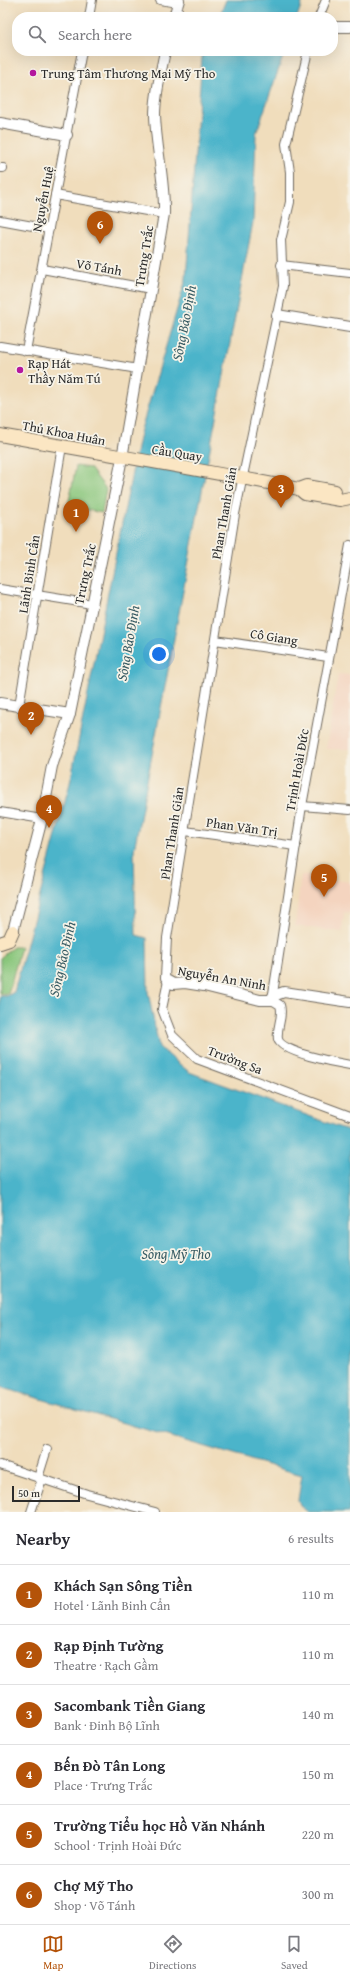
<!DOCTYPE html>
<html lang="en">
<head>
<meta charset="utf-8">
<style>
	body { margin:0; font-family:"Gentium Book Plus",serif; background:#f7f7f7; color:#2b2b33 }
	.scale { position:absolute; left:12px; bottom:10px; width:68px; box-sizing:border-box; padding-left:4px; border:2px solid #2b2b2b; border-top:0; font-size:11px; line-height:14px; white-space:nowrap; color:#2b2b2b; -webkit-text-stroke:3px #f7f3e8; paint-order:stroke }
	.you { position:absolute; left:159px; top:654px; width:14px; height:14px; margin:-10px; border:3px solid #fff; border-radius:50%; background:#1a73e8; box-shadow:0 0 0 6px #1a73e833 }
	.badge { display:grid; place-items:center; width:26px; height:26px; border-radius:50%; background:#b45309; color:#fff; font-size:13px; font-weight:700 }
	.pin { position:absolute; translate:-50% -33px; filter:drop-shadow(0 1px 2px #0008) }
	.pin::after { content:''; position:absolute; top:21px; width:14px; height:12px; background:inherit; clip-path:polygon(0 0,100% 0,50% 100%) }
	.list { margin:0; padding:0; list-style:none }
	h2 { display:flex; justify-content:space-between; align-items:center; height:52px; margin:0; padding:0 16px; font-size:17px }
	h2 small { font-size:13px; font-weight:400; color:#7c7c81 }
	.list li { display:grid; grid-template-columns:26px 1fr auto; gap:12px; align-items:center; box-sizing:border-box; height:60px; padding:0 16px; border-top:1px solid #e1e1e2 }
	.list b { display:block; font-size:15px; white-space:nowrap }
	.list p { margin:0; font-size:13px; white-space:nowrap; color:#7c7c81 }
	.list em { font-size:13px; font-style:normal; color:#7c7c81 }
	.icon { flex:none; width:22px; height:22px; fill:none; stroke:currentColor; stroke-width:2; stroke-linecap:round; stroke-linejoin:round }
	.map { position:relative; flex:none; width:350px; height:1512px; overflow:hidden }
	.search { position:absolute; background:#fff; box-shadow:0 4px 16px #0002; left:12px; right:12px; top:12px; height:44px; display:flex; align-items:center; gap:10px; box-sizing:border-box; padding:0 14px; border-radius:16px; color:#7c7c81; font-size:15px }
	.sheet { height:412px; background:#fff }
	nav { display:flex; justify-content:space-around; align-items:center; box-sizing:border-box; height:56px; border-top:1px solid #e1e1e2; background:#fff; font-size:11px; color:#7c7c81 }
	nav a { display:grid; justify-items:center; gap:2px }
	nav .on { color:#b45309 }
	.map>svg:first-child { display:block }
</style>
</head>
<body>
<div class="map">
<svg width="350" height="1512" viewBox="0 0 350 1512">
	<rect width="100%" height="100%" fill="#f7f3e8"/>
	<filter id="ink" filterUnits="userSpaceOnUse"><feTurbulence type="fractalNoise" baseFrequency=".025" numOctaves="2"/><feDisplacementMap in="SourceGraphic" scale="8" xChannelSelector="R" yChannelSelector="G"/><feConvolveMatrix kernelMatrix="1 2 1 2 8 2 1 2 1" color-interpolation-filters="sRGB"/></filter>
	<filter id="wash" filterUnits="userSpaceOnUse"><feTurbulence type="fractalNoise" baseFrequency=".012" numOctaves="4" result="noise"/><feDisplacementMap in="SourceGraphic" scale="16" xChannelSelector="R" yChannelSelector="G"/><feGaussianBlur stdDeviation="0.9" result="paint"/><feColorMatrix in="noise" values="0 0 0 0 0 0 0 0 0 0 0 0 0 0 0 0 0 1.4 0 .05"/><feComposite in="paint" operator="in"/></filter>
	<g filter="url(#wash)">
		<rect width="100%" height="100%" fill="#f0ddbc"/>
		<!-- built -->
		<g fill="#f4d4bf">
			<path d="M338 674 350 675V749H326Z"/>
			<path d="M301 875 350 882V913L344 912 342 932 295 926Z"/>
		</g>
		<!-- green -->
		<g fill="#89c67c" stroke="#5a7854">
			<path d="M76 466 90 468 106 489 102 513 68 506Z"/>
			<path d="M13 947H21L8 994 0 993V958Z"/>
		</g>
		<!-- water -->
		<g fill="#4cb4ca" stroke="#3c707a">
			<path d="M226 0H303L297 17H219Z"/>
			<path d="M205 51H285L256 134 253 222 134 850 136 935 147 938 148 992 159 1047 189 1072 350 1131V1512H308L300 1506 298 1500 302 1475 0 1387V996H7L14 992 70 783 140 433 186 279 202 57Z"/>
		</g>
	</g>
	<g filter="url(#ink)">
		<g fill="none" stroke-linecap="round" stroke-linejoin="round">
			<!-- minor casing -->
			<g stroke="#70695e" stroke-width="10">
				<g id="minor">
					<path d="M160 0 178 3"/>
					<path d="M89 17 92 0"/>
					<path d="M319 17 326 0"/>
					<path d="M308 51 286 144 290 172V202L281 240 283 286 235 514 167 938 165 978 168 981 162 1009 172 1035 197 1059 350 1116"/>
					<path d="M0 168H3"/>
					<path d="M55 195 164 214"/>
					<path d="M0 220 49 229"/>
					<path d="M281 265 350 273"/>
					<path d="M42 269 151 289"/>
					<path d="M0 346 138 369"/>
					<path d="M26 351 82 51"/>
					<path d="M350 545 302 806 272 1000 280 1005C284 1017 276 1027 278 1039 280 1052 337 1063 350 1065"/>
					<path d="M0 589 92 604"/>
					<path d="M215 640 328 657"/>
					<path d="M19 706 62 446"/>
					<path d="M302 806 350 810"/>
					<path d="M0 812 42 819"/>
					<path d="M185 831 296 846"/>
					<path d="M0 1465 87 1494 155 1512"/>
					<path d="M38 1478 47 1449"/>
					<path d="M31 1512 42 1479"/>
				</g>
			</g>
			<!-- tertiary casing -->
			<g stroke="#70695e" stroke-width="12">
				<g id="tertiary">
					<path d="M174 17 179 0"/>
					<path d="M333 27H350"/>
					<path d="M0 123 67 135"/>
					<path d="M277 315 350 327"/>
					<path d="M0 703 70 714"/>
					<path d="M13 931 42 819 52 766 70 714 122 458 164 214C165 180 156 149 155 115 155 94 161 72 165 51"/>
					<path d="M168 981 173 984 185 983 204 986 260 1000H272"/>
					<path d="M273 996 284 992 350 1002"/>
				</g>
			</g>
			<!-- secondary casing -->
			<g stroke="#70695e" stroke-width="14">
				<g id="secondary">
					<path d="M0 435C99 453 199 469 299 489L305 494 340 500 350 498"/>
					<path d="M299 489 307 486 335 491"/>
					<path d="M0 943 9 940 13 931"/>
				</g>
			</g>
			<!-- minor -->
			<use href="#minor" stroke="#fff" stroke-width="8"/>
			<!-- tertiary -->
			<use href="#tertiary" stroke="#fff" stroke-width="10"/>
			<!-- secondary -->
			<use href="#secondary" stroke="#fbe6c3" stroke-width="12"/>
		</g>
	</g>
	<!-- markers -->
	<g fill="#b5179e" stroke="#f7f3e8" stroke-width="1.5">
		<circle cx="33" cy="73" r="4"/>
		<circle cx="20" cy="370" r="4"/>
	</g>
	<g text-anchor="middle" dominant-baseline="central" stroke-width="3.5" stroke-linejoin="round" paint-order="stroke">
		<!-- poi labels -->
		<g font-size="13" fill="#2b2b2b" stroke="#f7f3e8" text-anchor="start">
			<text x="41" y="73">Trung Tâm Thương Mại Mỹ Tho</text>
			<text x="28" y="363">Rạp Hát<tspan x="28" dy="15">Thầy Năm Tú</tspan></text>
		</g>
		<!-- street labels -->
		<g font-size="13" fill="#2b2b2b" stroke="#f7f3e8">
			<text transform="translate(43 199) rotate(-79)">Nguyễn Huệ</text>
			<text transform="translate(144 256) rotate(-81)">Trưng Trắc</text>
			<text transform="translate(99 267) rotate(10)">Võ Tánh</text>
			<text transform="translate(64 433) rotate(11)">Thủ Khoa Huân</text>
			<text transform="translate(177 453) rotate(9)">Cầu Quay</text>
			<text transform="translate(224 513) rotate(-80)">Phan Thanh Giản</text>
			<text transform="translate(29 574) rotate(-81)">Lãnh Binh Cẩn</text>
			<text transform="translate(85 574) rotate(-78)">Trưng Trắc</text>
			<text transform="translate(274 637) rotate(9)">Cô Giang</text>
			<text transform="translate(297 770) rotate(-80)">Trịnh Hoài Đức</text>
			<text transform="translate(242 827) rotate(8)">Phan Văn Trị</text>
			<text transform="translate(172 833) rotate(-81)">Phan Thanh Giản</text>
			<text transform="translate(222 978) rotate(10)">Nguyễn An Ninh</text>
			<text transform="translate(235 1060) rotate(21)">Trường Sa</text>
		</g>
		<!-- water labels -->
		<g font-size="14" font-style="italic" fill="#375b63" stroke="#f7f3e8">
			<text transform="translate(184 323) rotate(-79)">Sông Bảo Định</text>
			<text transform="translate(128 643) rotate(-80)">Sông Bảo Định</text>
			<text transform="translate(62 959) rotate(-77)">Sông Bảo Định</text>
			<text x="176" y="1254">Sông Mỹ Tho</text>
		</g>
	</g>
</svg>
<div class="scale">50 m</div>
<div class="you"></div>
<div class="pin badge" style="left:76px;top:532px">1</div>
<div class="pin badge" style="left:31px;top:735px">2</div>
<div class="pin badge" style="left:281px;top:508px">3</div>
<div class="pin badge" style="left:49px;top:828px">4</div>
<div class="pin badge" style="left:324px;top:897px">5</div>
<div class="pin badge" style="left:100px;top:244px">6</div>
<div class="search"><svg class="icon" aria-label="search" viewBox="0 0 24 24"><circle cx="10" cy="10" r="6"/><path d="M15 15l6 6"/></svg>Search here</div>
</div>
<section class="sheet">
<h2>Nearby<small>6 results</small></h2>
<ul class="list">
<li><span class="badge">1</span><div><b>Khách Sạn Sông Tiền</b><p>Hotel · Lãnh Binh Cẩn</p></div><em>110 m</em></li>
<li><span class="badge">2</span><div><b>Rạp Định Tường</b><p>Theatre · Rạch Gầm</p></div><em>110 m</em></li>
<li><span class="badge">3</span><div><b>Sacombank Tiền Giang</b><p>Bank · Đinh Bộ Lĩnh</p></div><em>140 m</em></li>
<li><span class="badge">4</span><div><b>Bến Đò Tân Long</b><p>Place · Trưng Trắc</p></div><em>150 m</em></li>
<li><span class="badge">5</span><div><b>Trường Tiểu học Hồ Văn Nhánh</b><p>School · Trịnh Hoài Đức</p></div><em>220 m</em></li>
<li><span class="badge">6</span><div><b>Chợ Mỹ Tho</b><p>Shop · Võ Tánh</p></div><em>300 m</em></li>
</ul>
</section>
<nav>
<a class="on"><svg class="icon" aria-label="map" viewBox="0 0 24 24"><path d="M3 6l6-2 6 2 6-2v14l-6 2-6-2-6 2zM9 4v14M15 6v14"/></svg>Map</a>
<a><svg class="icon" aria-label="directions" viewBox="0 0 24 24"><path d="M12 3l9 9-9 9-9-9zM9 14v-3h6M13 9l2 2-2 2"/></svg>Directions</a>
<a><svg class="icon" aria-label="saved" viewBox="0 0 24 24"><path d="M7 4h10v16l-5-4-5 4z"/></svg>Saved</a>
</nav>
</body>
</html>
